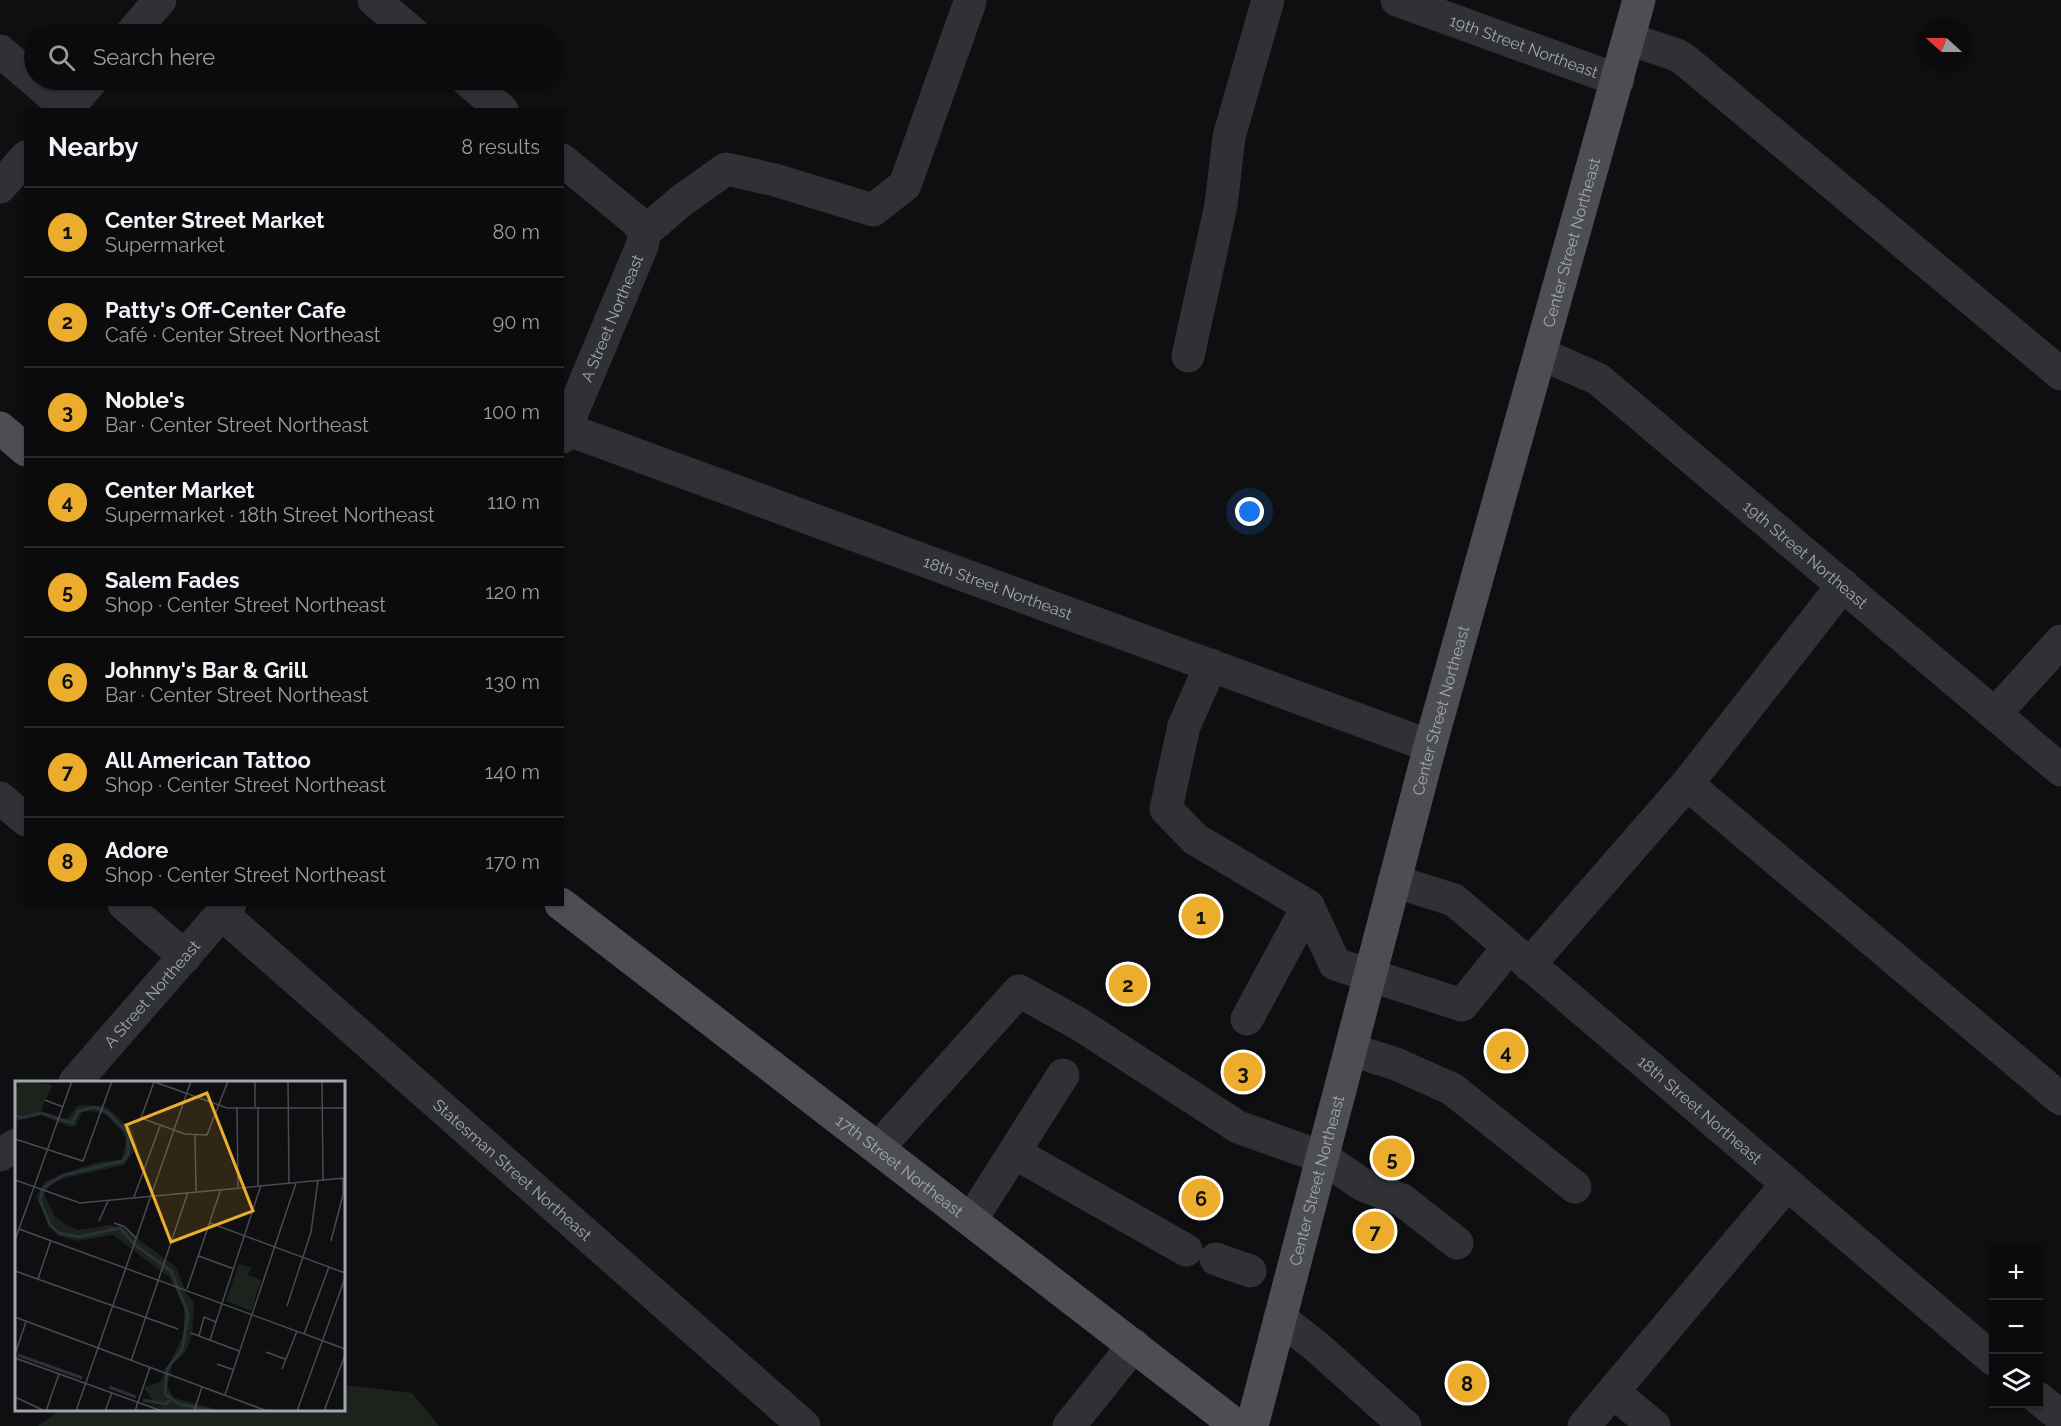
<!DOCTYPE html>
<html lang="en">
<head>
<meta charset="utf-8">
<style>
	body { margin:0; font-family:Raleway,sans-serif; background:#19191b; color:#f1f3f6 }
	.controls { position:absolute; right:18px; bottom:18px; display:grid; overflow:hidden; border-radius:0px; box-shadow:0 2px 4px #0004 }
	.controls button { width:54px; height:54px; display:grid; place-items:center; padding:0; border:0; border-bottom:2px solid #2b2b2e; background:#0b0b0d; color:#f1f3f6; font:30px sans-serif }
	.compass { position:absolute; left:1917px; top:18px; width:54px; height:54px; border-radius:50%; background:#0b0b0d; box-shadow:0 2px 4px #0004; rotate:291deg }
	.you { position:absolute; left:1250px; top:512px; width:21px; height:21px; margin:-15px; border:4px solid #fff; border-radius:50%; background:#1a73e8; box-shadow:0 0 0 9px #1a73e833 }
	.badge { display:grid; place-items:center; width:39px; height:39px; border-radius:50%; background:#ecac2c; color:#111; font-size:20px; font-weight:700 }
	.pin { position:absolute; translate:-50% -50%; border:3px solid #fff; box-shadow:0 2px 6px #0006 }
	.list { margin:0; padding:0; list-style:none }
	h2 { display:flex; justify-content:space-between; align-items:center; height:78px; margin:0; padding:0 24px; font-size:26px }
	h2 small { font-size:20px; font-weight:400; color:#9a9b9d }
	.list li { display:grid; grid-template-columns:39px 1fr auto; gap:18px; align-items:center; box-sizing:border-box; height:90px; padding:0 24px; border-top:2px solid #2b2b2e }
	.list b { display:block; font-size:22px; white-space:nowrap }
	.list p { margin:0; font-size:20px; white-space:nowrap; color:#9a9b9d }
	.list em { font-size:20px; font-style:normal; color:#9a9b9d }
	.icon { flex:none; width:33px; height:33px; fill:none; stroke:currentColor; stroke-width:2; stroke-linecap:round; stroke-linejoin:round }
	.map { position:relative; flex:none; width:2061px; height:1426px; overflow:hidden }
	.search { position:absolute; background:#0b0b0d; box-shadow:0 2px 4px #0004; left:24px; top:24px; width:540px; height:66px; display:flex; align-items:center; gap:15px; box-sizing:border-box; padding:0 21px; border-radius:33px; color:#9a9b9d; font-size:22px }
	.panel { position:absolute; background:#0b0b0d; box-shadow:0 2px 4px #0004; left:24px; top:108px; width:540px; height:798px; border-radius:0px }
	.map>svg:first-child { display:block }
</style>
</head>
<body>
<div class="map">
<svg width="2061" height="1426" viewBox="0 0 2061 1426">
	<rect width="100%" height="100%" fill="#0f0f11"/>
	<!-- green -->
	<path fill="#1c231d" d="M344 1385 412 1393 439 1426H38L60 1410H344Z"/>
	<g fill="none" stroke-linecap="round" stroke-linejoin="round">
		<!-- minor -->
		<g stroke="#303135" stroke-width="33">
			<path d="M374 0 414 34"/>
			<path id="s1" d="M1397 0 1618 80"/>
			<path d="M131 34 160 0"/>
			<path d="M1629 39 1677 55 1686 61 2061 374"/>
			<path d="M0 51 69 110"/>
			<path d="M467 80 502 110"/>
			<path d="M66 110 92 80"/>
			<path d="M562 160 635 220 645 232"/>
			<path d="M0 187 26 157"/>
			<path d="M645 232 681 201 726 169 775 180 873 210 905 185 970 2"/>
			<path id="s2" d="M1541 354 1598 379 2061 770"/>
			<path d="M1188 356 1221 205 1229 137 1268 0"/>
			<path id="s3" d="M566 429 1430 746"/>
			<path id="s4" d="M562 437 642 246 645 232"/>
			<path d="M1211 665 1184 726 1166 809 1195 839 1308 906 1335 964 1462 1005 1509 947"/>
			<path d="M1995 714 2061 641"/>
			<path d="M1687 784 2061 1099"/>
			<path d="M0 798 26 820"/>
			<path id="s5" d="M1394 881 1454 900 1994 1360"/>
			<path d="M124 904 185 957"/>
			<path id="s6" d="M222 914 804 1426"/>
			<path d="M1529 965 1687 784 1843 585"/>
			<path d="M1247 1019 1308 906"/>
			<path d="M1352 1050 1396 1064 1452 1089 1575 1187"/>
			<path id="s7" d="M75 1082 230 904"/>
			<path d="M878 1148 1019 991 1079 1024 1238 1127 1322 1157 1363 1185 1402 1200 1457 1243"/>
			<path d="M1015 1153 1186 1250"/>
			<path d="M0 1155 16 1145"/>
			<path d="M971 1220 1063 1075"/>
			<path d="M1216 1259 1250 1271"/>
			<path d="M1280 1318 1317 1347 1405 1426"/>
			<path d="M1613 1392 1654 1426"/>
			<path d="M2038 1398 2061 1417"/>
			<path d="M1069 1426 1134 1345"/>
			<path d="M1584 1426 1787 1184"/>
		</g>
		<!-- major -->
		<g stroke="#4d4e54" stroke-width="33">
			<path d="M0 428 26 450"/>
			<path id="s8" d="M561 904 1237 1426"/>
			<path id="s9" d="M1252 1426 1430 746 1639 0"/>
		</g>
	</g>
	<g text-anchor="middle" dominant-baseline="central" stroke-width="5" stroke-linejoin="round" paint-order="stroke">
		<!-- street labels -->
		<g font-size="16" fill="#a1a6b1" stroke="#0a0a0c">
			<text stroke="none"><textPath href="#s1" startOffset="135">19th Street Northeast</textPath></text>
			<text stroke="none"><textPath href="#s9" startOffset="1226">Center Street Northeast</textPath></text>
			<text stroke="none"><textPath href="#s4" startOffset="129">A Street Northeast</textPath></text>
			<text stroke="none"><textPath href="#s2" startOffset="334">19th Street Northeast</textPath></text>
			<text stroke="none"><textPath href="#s3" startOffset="460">18th Street Northeast</textPath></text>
			<text stroke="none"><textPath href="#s9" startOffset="740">Center Street Northeast</textPath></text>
			<text stroke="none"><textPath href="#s7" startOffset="117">A Street Northeast</textPath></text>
			<text stroke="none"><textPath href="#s5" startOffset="386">18th Street Northeast</textPath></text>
			<text stroke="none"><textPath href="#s8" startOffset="428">17th Street Northeast</textPath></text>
			<text stroke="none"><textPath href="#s6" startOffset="387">Statesman Street Northeast</textPath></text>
			<text stroke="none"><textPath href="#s9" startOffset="254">Center Street Northeast</textPath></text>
		</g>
	</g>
	<!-- overview -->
	<g transform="translate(15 1081)">
		<rect width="330" height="330" fill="#0f0f11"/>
		<path d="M4 0 37 4 26 30 51 39 63 24 90 25 118 49 122 66 109 84 51 97 37 102 29 113 40 136 53 145 63 149 94 144 109 147 161 186 171 212 179 221 177 254 170 272 157 283 152 306 159 317 209 330H152L127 321 148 326 137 319 129 306 145 301 169 253V225L154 196 98 154 62 160 42 154 21 116 30 101 45 94 79 82 107 78 111 60 108 51 90 33 76 30 67 31 61 45 55 46 26 34 0 40V6L5 5 0 2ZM224 183 236 186 233 194 246 199 236 230 211 220Z" fill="#1c231d"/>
		<path fill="none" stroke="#293238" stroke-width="3" d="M0 34 6 37 26 32 57 42 63 30 80 26 93 32 113 52V73L108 80 49 94 28 107 25 119 35 144 44 152 64 156 105 147 120 164 156 190 173 233 167 269 152 288 150 313 164 323 197 330M3 274 67 297M94 306 121 316M128 319 150 323 156 319"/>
		<path fill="none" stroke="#494b51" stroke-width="1.5" d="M137 0 212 27H330M240 0V26M273 0 274 102M307 0 308 99M139 1 126 37 170 53 192 54 213 0M30 19 48 26M222 27 223 106M180 54 181 110M0 58 68 80 97 0M0 99 65 122 330 97M243 104V26M119 116 145 45M84 140 93 120M99 142 110 146 122 158M195 142 330 192M4 148 330 268M0 159 57 0M316 160 328 114V97M184 175 219 188M0 190 163 248M23 198 36 159M172 208 206 108M272 225 296 151 303 99M0 236 252 330M176 252 224 270M289 253 314 186M184 255 189 236 201 241M195 259 246 104M251 271 270 278M0 273 11 241M0 277 147 330M116 280 173 111M202 283 219 289M267 288 282 250M210 314 281 102M0 316 30 330M31 330 44 293M61 330 176 0M90 330 97 312M120 330 135 286M179 330 187 306M282 330 330 197M309 330 330 274"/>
		<path fill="#ecac2c" fill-opacity="0.15" stroke="#ecac2c" stroke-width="3" d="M192 12 238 130 156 161 111 44Z"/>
		<rect width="330" height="330" fill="none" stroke="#a1a6b1" stroke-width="3"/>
	</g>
</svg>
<div class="controls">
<button>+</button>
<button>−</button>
<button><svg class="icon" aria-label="layers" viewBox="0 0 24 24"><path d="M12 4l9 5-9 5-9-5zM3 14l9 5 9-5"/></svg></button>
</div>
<svg class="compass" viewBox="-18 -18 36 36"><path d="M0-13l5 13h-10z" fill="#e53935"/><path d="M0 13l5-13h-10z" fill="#9a9b9d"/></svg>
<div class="you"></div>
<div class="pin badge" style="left:1201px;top:916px">1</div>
<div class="pin badge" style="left:1128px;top:984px">2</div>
<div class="pin badge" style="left:1243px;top:1072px">3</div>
<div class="pin badge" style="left:1506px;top:1051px">4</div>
<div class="pin badge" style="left:1392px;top:1158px">5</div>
<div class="pin badge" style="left:1201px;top:1198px">6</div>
<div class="pin badge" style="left:1375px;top:1231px">7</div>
<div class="pin badge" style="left:1467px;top:1383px">8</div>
<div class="search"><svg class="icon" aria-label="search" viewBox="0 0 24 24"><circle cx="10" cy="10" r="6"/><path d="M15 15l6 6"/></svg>Search here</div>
<section class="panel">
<h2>Nearby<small>8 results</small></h2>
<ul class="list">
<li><span class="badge">1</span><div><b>Center Street Market</b><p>Supermarket</p></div><em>80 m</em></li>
<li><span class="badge">2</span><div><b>Patty's Off-Center Cafe</b><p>Café · Center Street Northeast</p></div><em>90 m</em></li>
<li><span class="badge">3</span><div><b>Noble's</b><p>Bar · Center Street Northeast</p></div><em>100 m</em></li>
<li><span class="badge">4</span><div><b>Center Market</b><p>Supermarket · 18th Street Northeast</p></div><em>110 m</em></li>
<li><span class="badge">5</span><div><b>Salem Fades</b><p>Shop · Center Street Northeast</p></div><em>120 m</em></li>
<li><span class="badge">6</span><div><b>Johnny's Bar &amp; Grill</b><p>Bar · Center Street Northeast</p></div><em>130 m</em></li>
<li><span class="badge">7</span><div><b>All American Tattoo</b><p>Shop · Center Street Northeast</p></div><em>140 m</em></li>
<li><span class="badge">8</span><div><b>Adore</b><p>Shop · Center Street Northeast</p></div><em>170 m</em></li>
</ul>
</section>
</div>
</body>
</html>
